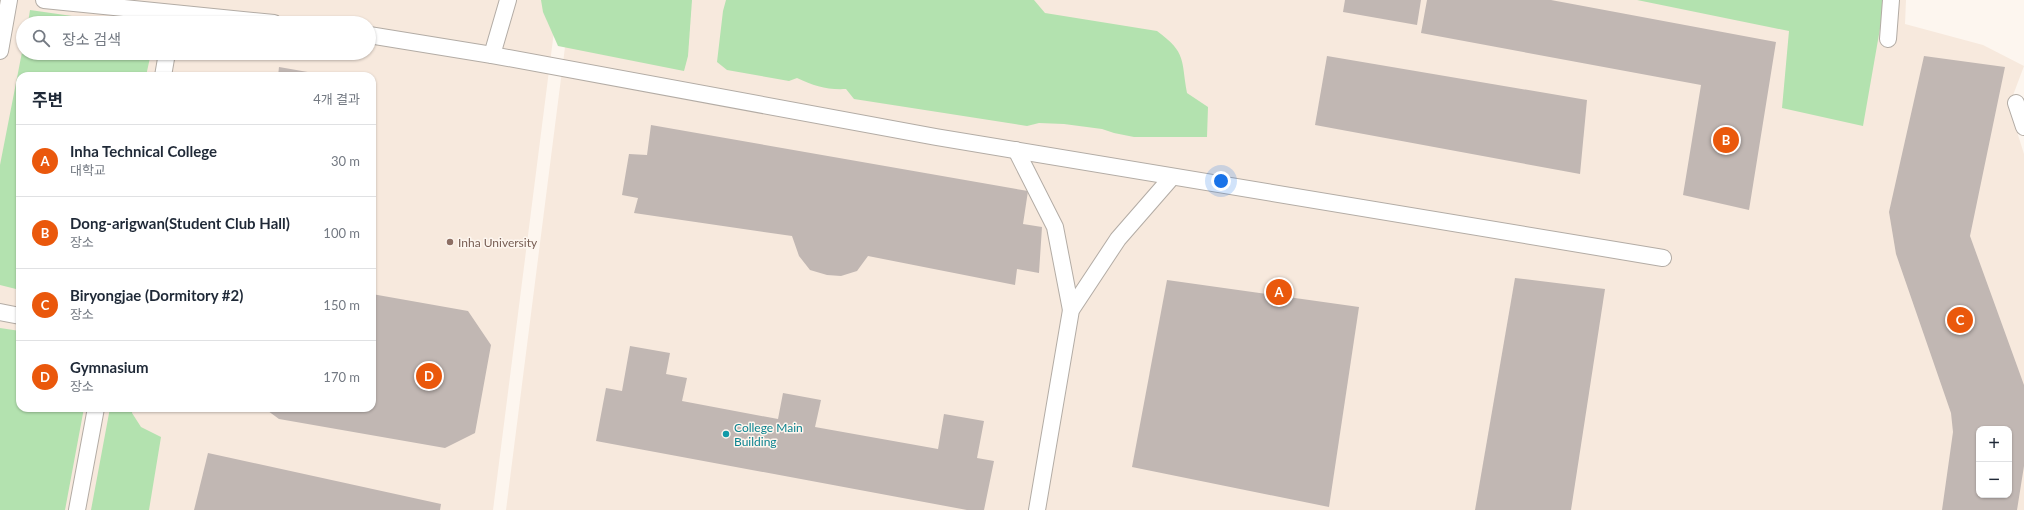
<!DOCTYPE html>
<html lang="ko">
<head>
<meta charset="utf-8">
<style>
	body { margin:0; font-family:Lato,"Noto Sans KR",sans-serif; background:#f6f6f7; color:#1f2937 }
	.controls { position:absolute; right:12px; bottom:12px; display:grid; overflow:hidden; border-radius:8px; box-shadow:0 1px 3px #0004 }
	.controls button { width:36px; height:36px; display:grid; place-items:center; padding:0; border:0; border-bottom:1px solid #e0e1e3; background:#fff; color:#1f2937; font:20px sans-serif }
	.you { position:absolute; left:1221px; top:181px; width:14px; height:14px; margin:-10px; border:3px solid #fff; border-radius:50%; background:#1a73e8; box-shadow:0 0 0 6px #1a73e833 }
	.badge { display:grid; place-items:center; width:26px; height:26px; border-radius:50%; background:#ea580c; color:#fff; font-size:13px; font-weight:700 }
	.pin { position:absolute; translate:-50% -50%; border:2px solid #fff; box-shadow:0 1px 4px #0006 }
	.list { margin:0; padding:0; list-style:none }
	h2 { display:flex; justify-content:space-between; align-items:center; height:52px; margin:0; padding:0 16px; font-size:17px }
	h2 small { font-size:13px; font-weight:400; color:#747a83 }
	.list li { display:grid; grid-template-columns:26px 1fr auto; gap:12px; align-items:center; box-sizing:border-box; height:72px; padding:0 16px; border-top:1px solid #e0e1e3 }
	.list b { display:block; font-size:15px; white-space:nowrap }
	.list p { margin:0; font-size:13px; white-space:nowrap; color:#747a83 }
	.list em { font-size:13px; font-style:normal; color:#747a83 }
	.icon { flex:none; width:22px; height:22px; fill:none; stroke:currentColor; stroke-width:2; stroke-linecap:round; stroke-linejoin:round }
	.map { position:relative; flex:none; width:2024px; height:510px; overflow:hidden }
	.search { position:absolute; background:#fff; box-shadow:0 1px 3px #0004; left:16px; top:16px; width:360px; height:44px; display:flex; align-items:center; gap:10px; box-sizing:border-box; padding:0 14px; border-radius:22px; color:#747a83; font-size:15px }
	.panel { position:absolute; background:#fff; box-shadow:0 1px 3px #0004; left:16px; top:72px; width:360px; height:340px; border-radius:12px }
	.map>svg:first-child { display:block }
</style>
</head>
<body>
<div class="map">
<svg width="2024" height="510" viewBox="0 0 2024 510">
	<rect width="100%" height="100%" fill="#fdf6ef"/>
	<!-- built -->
	<g fill="#f7e9dd" fill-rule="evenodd">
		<path d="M0 0H558L493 510H0ZM23 23H369V53H23ZM20 76H372V408H20Z"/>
		<path d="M571 0H1906L1905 24 1983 45 2024 66 2009 106 2024 154V510H506ZM1979 429H2009V495H1979Z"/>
	</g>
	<!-- green -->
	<g fill="#b3e2af">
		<path d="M541 0H692L688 56 684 71 558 46 543 12Z"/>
		<path d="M726 0H1034L1045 13 1157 31C1187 53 1181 60 1187 93L1208 107 1207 137H1134L1114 133 1102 129 1064 124 1039 123 1027 126 854 99 846 89C827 90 814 86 797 78L789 81 727 70 717 62 723 11Z"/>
		<path d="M1637 0H1885L1863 126 1782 108 1789 31Z"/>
		<path d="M30 10 121 23H28Z"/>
		<path d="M23 47V53H151L146 76H20V290L0 285V165Z"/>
		<path d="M0 328 20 331V408H84L65 510H0Z"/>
		<path d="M110 408H133L132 413 141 427 161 437 149 510H91Z"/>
	</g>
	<!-- building -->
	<g fill="#c1b7b3" fill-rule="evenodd">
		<path d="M1345 0H1421L1417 25 1343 12Z"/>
		<path d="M1427 0H1551L1776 42 1749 210 1683 195 1701 85 1421 33Z"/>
		<path d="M1327 56 1587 100 1580 174 1315 125Z"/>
		<path d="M1924 56 2005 67 1970 236 2024 385V466L2017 510H1942L1953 432 1951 413 1896 254 1889 212ZM1979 429H2009V495H1979Z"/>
		<path d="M279 67 325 75V76H278Z"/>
		<path d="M651 125 1028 191 1023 224 1042 227 1039 273 1017 269 1015 285 868 256 857 271 841 276 827 275 810 270 799 256 792 236 634 213 638 198 622 195 629 154 647 155Z"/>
		<path d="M1515 278 1605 289 1571 510H1475Z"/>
		<path d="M1167 280 1359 307 1329 507 1132 467Z"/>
		<path d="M372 294 468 311 491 345 475 433 445 448 279 419 264 408H372Z"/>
		<path d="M630 346 670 353 666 374 687 378 682 401 778 419 783 393 821 400 815 427 938 449 944 414 984 421 977 458 994 461 984 510H967L596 441 606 388 622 391Z"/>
		<path d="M208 453 441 504 440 510H194Z"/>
	</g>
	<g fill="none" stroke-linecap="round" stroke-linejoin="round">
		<!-- service casing -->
		<g stroke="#b3aca5" stroke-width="18">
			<g id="service">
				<path d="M44 0 274 23"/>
				<path d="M369 35 492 55 936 137 1663 258"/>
				<path d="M1888 39 1891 0"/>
				<path d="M0 51 9 0"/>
				<path d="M492 55 508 0"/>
				<path d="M163 76 167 53"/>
				<path d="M2024 126 2016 103 2024 127"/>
				<path d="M1016 150 1055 227 1071 310"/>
				<path d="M0 312 20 316"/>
				<path d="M77 510 96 408"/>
				<path d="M1037 510 1071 310 1118 239 1172 177"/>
			</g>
		</g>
		<!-- service -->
		<use href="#service" stroke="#fff" stroke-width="16"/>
	</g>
	<!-- markers -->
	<circle fill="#8d6e63" stroke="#fdf6ef" stroke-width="1.5" cx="450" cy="242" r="4"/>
	<circle fill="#0f9aa8" stroke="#fdf6ef" stroke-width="1.5" cx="726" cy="434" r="4"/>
	<g text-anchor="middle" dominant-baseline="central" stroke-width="3" stroke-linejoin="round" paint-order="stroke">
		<!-- education labels -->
		<g font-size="12" fill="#785e54" stroke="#fdf6ef" text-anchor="start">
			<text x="458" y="242">Inha University</text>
		</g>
		<!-- culture labels -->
		<g font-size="12" fill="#0d838f" stroke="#fdf6ef" text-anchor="start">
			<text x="734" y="427">College Main<tspan x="734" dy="14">Building</tspan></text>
		</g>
	</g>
</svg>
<div class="controls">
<button>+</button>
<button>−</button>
</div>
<div class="you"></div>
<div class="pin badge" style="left:1279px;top:292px">A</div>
<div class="pin badge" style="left:1726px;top:140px">B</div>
<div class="pin badge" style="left:1960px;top:320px">C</div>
<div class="pin badge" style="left:429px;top:376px">D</div>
<div class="search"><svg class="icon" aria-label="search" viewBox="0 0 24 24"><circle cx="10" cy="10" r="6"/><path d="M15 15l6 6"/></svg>장소 검색</div>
<section class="panel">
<h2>주변<small>4개 결과</small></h2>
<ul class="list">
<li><span class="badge">A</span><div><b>Inha Technical College</b><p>대학교</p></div><em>30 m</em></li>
<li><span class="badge">B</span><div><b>Dong-arigwan(Student Club Hall)</b><p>장소</p></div><em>100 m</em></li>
<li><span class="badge">C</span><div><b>Biryongjae (Dormitory #2)</b><p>장소</p></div><em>150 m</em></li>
<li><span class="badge">D</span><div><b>Gymnasium</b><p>장소</p></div><em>170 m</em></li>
</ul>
</section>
</div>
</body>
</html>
